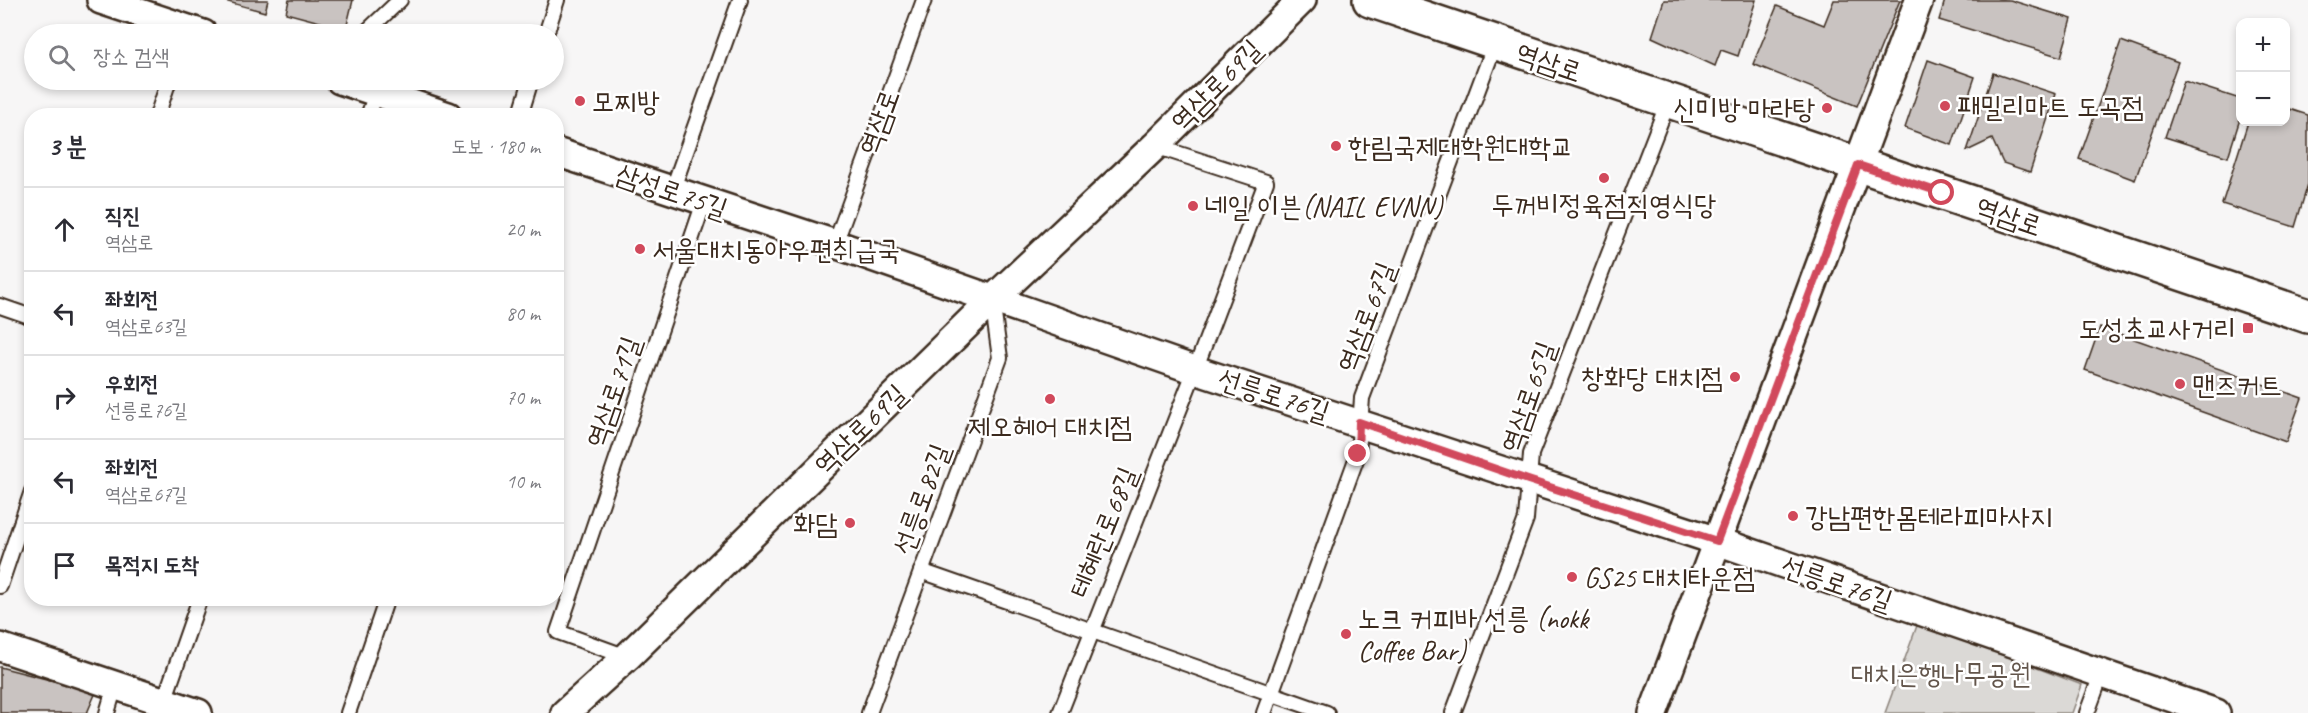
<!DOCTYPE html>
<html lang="ko">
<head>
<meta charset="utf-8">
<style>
	body { margin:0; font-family:Caveat,"Poor Story",sans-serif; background:#f7f7f7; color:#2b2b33 }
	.controls { position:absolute; right:18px; top:18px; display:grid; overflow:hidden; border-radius:12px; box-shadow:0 3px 9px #0003 }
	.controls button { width:54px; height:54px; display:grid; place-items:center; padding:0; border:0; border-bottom:2px solid #e1e1e2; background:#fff; color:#2b2b33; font:30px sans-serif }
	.stop { position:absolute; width:18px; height:18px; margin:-14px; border:4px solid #d1495b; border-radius:50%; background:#fff }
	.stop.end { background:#d1495b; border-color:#fff; box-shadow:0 2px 6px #0008 }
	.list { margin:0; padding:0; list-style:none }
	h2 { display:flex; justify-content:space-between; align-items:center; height:78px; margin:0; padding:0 24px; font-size:26px }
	h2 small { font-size:20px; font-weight:400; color:#7c7c81 }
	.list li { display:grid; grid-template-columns:39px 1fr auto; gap:18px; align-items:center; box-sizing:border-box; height:84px; padding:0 24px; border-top:2px solid #e1e1e2 }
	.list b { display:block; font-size:22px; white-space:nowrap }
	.list p { margin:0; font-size:20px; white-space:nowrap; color:#7c7c81 }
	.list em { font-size:20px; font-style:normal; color:#7c7c81 }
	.icon { flex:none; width:33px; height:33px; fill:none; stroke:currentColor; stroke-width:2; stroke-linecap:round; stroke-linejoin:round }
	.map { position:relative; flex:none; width:2308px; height:713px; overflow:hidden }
	.search { position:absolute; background:#fff; box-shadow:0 3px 9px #0003; left:24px; top:24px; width:540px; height:66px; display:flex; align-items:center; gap:15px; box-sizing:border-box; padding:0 21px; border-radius:33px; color:#7c7c81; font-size:22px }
	.panel { position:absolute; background:#fff; box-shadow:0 3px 9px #0003; left:24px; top:108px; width:540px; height:498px; border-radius:24px }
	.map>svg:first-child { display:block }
</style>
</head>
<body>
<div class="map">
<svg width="2308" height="713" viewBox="0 0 2308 713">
	<rect width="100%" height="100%" fill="#f7f6f6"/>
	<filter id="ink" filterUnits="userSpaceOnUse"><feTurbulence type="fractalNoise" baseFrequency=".0167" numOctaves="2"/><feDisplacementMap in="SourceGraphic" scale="12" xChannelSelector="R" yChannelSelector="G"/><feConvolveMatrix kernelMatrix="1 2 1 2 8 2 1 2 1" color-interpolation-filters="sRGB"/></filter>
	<g filter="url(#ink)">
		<!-- green -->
		<path fill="#dbd9d6" stroke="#8b827a" stroke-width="1.5" d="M1918 623 2082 685 2072 713H1885Z"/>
		<!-- building -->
		<g fill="#c9c3c1" stroke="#3b2a1e" stroke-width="1.5">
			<path d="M221 0H268L265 12Z"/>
			<path d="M289 0H353L346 29 286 13Z"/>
			<path d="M1664 0H1756L1738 56 1721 50 1715 66 1652 37Z"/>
			<path d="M1834 0H1900L1857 106 1753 64 1777 6 1824 25Z"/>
			<path d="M1945 0H2010L2072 19 2061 57 1939 20Z"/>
			<path d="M2121 41 2178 62 2135 180 2079 159Z"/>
			<path d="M1928 60 1975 77 1952 145 1905 128Z"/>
			<path d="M1993 73 2056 94 2030 172 2003 163 1992 139 1967 151Z"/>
			<path d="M2184 81 2240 99V119L2228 157 2165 137Z"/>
			<path d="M2286 108 2308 115V184L2295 227 2222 204 2248 122H2286Z"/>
			<path d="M2100 327 2302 398 2286 442 2085 370Z"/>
			<path d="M0 667 96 692 87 713H0Z"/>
		</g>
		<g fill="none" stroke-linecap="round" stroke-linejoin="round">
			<!-- lane casing -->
			<g stroke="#3b2a1e" stroke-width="18">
				<g id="lane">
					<path d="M364 34 400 0"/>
					<path d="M546 34 557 0"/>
					<path d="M157 116 169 80"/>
					<path d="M368 116 377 91"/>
					<path d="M520 116 531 80"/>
					<path d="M672 191 740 0"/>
					<path d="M835 244 924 0"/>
					<path d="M0 306 32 317"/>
					<path d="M921 571 1327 713"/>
					<path d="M0 586 32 491"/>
					<path d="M627 657 558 632 704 202"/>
					<path d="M164 701 200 598"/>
					<path d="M107 713 115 686"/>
					<path d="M348 713 387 598"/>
					<path d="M869 713 1000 358 992 300"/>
					<path d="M1060 713 1195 370 1266 182 1155 146"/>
					<path d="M1264 713 1358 454 1362 398 1495 44"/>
					<path d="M1453 713 1526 519 1531 454 1668 102"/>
					<path d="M2087 713 2101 675"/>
				</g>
			</g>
			<!-- street casing -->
			<g stroke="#3b2a1e" stroke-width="32">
				<g id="street">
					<path d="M101 0 203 34"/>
					<path d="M340 80 448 116"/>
					<path d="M556 152 835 244 1195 370 1717 541 2216 713"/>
					<path d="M0 647 198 713"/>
					<path d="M565 713 627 657 992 300 1155 146 1302 0"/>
					<path d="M1653 713 1919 0"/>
				</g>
			</g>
			<!-- secondary casing -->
			<g stroke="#3b2a1e" stroke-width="38">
				<path id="secondary" d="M1370 0 2308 316"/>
			</g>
			<!-- lane -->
			<use href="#lane" stroke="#fff" stroke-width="14"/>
			<!-- street -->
			<use href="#street" stroke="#fff" stroke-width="27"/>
			<!-- secondary -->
			<use href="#secondary" stroke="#fff" stroke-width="33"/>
		</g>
	</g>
	<g fill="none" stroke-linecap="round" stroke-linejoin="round" filter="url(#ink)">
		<!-- route -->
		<path stroke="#d1495b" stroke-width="8" d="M1358 454 1359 422 1528 480 1717 541 1858 165 1942 193"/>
	</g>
	<!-- markers -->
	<g fill="#d1495b" stroke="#fff" stroke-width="2">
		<circle cx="580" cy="101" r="6"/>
		<circle cx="1945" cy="106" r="6"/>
		<circle cx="1827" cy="108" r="6"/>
		<circle cx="1336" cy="146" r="6"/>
		<circle cx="1604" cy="178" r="6"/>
		<circle cx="1193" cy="206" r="6"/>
		<circle cx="640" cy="249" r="6"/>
		<rect x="2242" y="322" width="12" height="12" rx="3"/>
		<circle cx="1735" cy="377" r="6"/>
		<circle cx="2180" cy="384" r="6"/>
		<circle cx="1050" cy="399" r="6"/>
		<circle cx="1793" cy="516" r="6"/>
		<circle cx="850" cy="523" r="6"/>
		<circle cx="1572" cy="577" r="6"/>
		<circle cx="1346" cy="634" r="6"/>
	</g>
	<g text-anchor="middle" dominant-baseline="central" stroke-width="5" stroke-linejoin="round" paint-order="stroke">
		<!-- street labels -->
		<g font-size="28" fill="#3b2a1e" stroke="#fff">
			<text transform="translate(1549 62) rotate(19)">역삼로</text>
			<text transform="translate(1216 85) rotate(-45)">역삼로69길</text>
			<text transform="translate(879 122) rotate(-70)">역삼로</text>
			<text transform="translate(672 191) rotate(19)">삼성로75길</text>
			<text transform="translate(2009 216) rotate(19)">역삼로</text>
			<text transform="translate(1366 317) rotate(-69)">역삼로67길</text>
			<text transform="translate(613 392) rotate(-71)">역삼로71길</text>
			<text transform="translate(1274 395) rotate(18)">선릉로76길</text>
			<text transform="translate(1528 397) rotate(-71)">역삼로65길</text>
			<text transform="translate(860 429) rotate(-44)">역삼로69길</text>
			<text transform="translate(921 499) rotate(-70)">선릉로82길</text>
			<text transform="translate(1103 532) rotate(-68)">테헤란로68길</text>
			<text transform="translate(1837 583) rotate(19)">선릉로76길</text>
		</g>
		<!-- poi labels -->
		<g font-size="28" fill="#3b2a1e" stroke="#fff" text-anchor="start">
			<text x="592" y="101">모찌방</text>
			<text x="1957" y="106">패밀리마트 도곡점</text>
			<text x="1815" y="108" text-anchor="end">신미방 마라탕</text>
			<text x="1348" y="146">한림국제대학원대학교</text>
			<text x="1604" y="204" text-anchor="middle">두꺼비정육점직영식당</text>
			<text x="1205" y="206">네일 이븐(NAIL EVNN)</text>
			<text x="652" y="249">서울대치동아우편취급국</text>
			<text x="2236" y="328" text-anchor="end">도성초교사거리</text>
			<text x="1723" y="377" text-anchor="end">창화당 대치점</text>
			<text x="2192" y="384">맨즈커트</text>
			<text x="1050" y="426" text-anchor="middle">제오헤어 대치점</text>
			<text x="1805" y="516">강남편한몸테라피마사지</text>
			<text x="838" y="523" text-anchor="end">화담</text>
			<text x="1584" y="577">GS25 대치타운점</text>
			<text x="1358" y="618">노크 커피바 선릉 (nokk<tspan x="1358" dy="32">Coffee Bar)</tspan></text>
		</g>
		<!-- park labels -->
		<g font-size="28" fill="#63564c" stroke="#fff">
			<text x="1941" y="673">대치은행나무공원</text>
		</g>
	</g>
</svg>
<div class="controls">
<button>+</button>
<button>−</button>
</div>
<div class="stop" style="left:1942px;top:193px"></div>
<div class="stop end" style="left:1358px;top:454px"></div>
<div class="search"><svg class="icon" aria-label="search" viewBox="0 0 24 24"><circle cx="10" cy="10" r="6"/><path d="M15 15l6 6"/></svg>장소 검색</div>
<section class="panel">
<h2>3 분<small>도보 · 180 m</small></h2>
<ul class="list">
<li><svg class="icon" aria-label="ahead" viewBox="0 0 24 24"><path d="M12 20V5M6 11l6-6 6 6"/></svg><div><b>직진</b><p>역삼로</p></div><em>20 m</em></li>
<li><svg class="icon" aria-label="left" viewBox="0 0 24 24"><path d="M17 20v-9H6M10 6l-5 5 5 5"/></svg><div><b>좌회전</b><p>역삼로63길</p></div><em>80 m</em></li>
<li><svg class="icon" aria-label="right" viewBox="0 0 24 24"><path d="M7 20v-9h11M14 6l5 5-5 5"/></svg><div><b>우회전</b><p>선릉로76길</p></div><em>70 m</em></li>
<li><svg class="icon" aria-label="left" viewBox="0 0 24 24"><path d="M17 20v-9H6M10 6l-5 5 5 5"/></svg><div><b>좌회전</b><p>역삼로67길</p></div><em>10 m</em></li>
<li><svg class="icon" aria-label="arrive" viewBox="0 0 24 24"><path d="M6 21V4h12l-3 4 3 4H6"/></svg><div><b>목적지 도착</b></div></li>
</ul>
</section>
</div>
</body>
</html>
